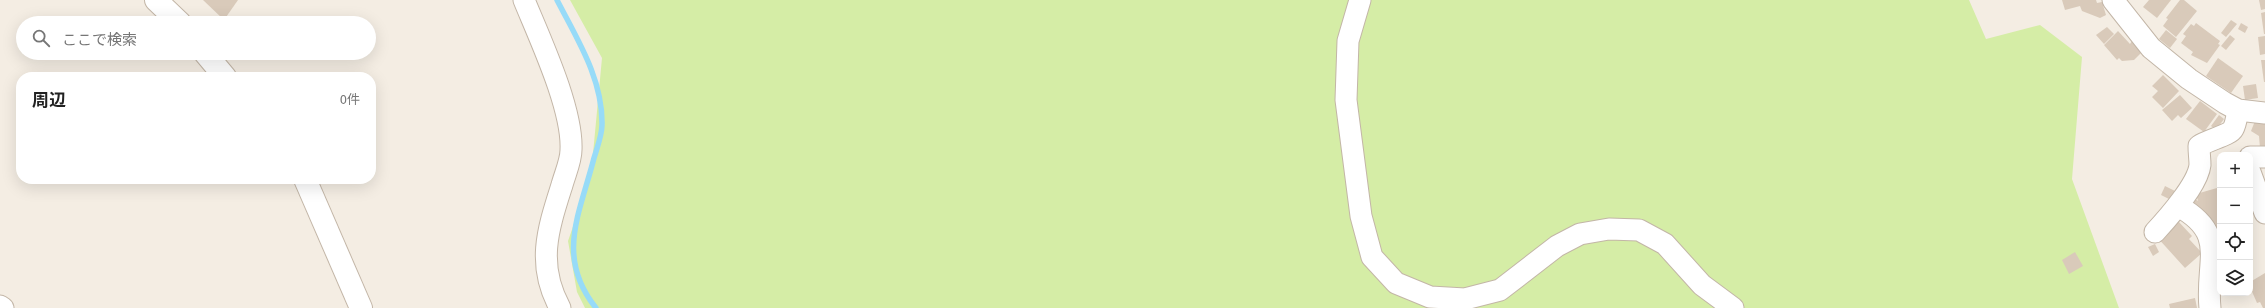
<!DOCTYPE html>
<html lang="ja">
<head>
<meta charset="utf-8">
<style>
	body { margin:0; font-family:"Fira Sans","Noto Sans JP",sans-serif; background:#f6f6f6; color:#222 }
	.controls { position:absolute; right:12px; bottom:12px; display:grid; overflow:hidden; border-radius:8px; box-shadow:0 4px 16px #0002 }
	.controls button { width:36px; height:36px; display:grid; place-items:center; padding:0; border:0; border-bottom:1px solid #e0e0e0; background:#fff; color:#222; font:20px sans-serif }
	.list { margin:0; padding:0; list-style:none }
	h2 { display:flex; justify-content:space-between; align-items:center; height:52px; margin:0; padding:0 16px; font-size:17px }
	h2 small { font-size:13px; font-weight:400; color:#767676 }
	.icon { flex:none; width:22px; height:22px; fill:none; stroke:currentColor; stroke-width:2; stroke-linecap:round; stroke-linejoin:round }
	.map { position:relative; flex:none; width:2265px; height:308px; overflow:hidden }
	.search { position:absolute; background:#fff; box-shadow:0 4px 16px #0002; left:16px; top:16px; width:360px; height:44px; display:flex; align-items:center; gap:10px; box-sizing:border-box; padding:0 14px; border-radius:22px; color:#767676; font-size:15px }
	.panel { position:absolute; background:#fff; box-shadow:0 4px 16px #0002; left:16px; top:72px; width:360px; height:112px; border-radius:16px }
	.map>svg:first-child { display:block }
</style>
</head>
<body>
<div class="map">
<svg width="2265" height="308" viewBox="0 0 2265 308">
	<rect width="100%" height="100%" fill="#f4ede3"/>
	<!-- green -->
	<path fill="#d5eda6" d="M570 0H1969L1986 39 2040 25 2082 57 2072 179 2119 308H585L577 292 568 241 591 175 602 58Z"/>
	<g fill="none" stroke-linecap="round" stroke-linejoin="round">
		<!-- stream -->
		<path stroke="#97dbf8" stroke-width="5.5" d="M557 0C577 39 603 79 602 125 602 135 597 148 594 158 580 213 555 257 596 308"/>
	</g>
	<!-- building -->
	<g fill="#d9caba">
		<path d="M203 0H238L224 20Z"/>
		<path d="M2062 0H2096L2097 3 2102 2 2106 15 2100 18 2082 11 2080 6 2065 10Z"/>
		<path d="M2149 0H2171L2157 18 2143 7Z"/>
		<path d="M2180 0H2184L2197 11 2176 37 2163 26 2168 19 2166 18Z"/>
		<path d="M2259 0H2265V9L2261 10Z"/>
		<path d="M2265 12V34H2264L2261 13Z"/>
		<path d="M244 16 248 23H233Z"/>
		<path d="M2231 20 2237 24 2226 37 2221 33Z"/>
		<path d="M2196 23 2220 41 2218 44 2220 45 2207 63 2191 55 2193 52 2181 43 2186 36 2183 34 2191 24 2194 26Z"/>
		<path d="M2241 23 2248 27 2245 33 2238 29Z"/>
		<path d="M2107 27 2114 34 2104 44 2096 35Z"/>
		<path d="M2166 30 2177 39 2170 48 2159 39Z"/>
		<path d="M2118 31 2130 44 2132 41 2142 52 2134 60 2122 61 2119 58 2117 60 2104 45Z"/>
		<path d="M2230 35 2235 39 2226 50 2221 46Z"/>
		<path d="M2265 36V54L2260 55 2258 37Z"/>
		<path d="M2218 58 2243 76 2231 93 2206 76Z"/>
		<path d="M2261 60H2265V82H2264Z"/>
		<path d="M2163 75 2179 91 2163 108 2152 97 2158 91 2152 86Z"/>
		<path d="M2256 84 2258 98 2245 100 2243 86Z"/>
		<path d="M2180 95 2192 108 2181 118 2178 115 2172 121 2162 110Z"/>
		<path d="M2200 101 2217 114 2204 132 2186 119Z"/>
		<path d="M2219 115 2224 119 2216 130 2211 126Z"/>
		<path d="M2265 120V147L2260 148 2259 136 2251 131 2255 121Z"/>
		<path d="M2165 186 2177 192 2173 201 2161 195Z"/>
		<path d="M2217 188 2220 198V240L2185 204 2192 196 2198 201 2196 194Z"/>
		<path d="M2177 220 2192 236 2189 239 2202 253 2185 268 2156 236Z"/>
		<path d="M2155 244 2159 252 2153 256 2148 247Z"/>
		<path d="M2075 252 2083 266 2069 274 2062 260Z"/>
		<path d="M2265 273V308H2263L2260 302 2257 303 2250 287V282Z"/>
		<path d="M2195 298 2197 308H2170L2169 304Z"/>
	</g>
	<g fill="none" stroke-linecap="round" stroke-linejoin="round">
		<!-- minor casing -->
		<g stroke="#c3b6a7" stroke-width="23">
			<g id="minor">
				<path d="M524 0C540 39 573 109 571 150 571 161 565 174 562 185 548 229 536 264 560 308"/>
				<path d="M1360 0 1348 41 1346 100 1361 216 1372 257 1396 283 1430 297 1465 299 1500 290 1557 246 1580 234 1609 229 1639 230 1665 244 1702 285 1733 308"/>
				<path d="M2113 0 2151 48 2189 79 2225 103 2238 110 2265 113"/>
				<path d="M2250 157H2265"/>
				<path d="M2250 172 2265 213"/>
				<path d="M2178 206C2229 234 2205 261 2210 308"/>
				<path d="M2155 232C2168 218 2198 184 2200 165 2200 159 2199 153 2199 146 2208 140 2230 135 2233 129 2236 124 2237 115 2238 110"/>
				<path d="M0 306 3 308"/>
			</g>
		</g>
		<!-- tertiary casing -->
		<g stroke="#c3b6a7" stroke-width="24">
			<g id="tertiary">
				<path d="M156 0 180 23"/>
				<path d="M205 53 225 77"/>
				<path d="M305 179 361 308"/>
			</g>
		</g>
		<!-- minor -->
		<use href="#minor" stroke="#fff" stroke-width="21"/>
		<!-- tertiary -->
		<use href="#tertiary" stroke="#fff" stroke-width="22"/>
	</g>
</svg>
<div class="controls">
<button>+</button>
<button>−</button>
<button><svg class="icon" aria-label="locate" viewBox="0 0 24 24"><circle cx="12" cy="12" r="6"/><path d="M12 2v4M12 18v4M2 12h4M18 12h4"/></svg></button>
<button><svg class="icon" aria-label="layers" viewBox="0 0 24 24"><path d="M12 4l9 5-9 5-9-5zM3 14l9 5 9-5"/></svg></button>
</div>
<div class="search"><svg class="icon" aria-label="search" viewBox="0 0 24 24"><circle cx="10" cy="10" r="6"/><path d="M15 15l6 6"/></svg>ここで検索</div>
<section class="panel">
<h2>周辺<small>0件</small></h2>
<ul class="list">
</ul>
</section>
</div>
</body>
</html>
